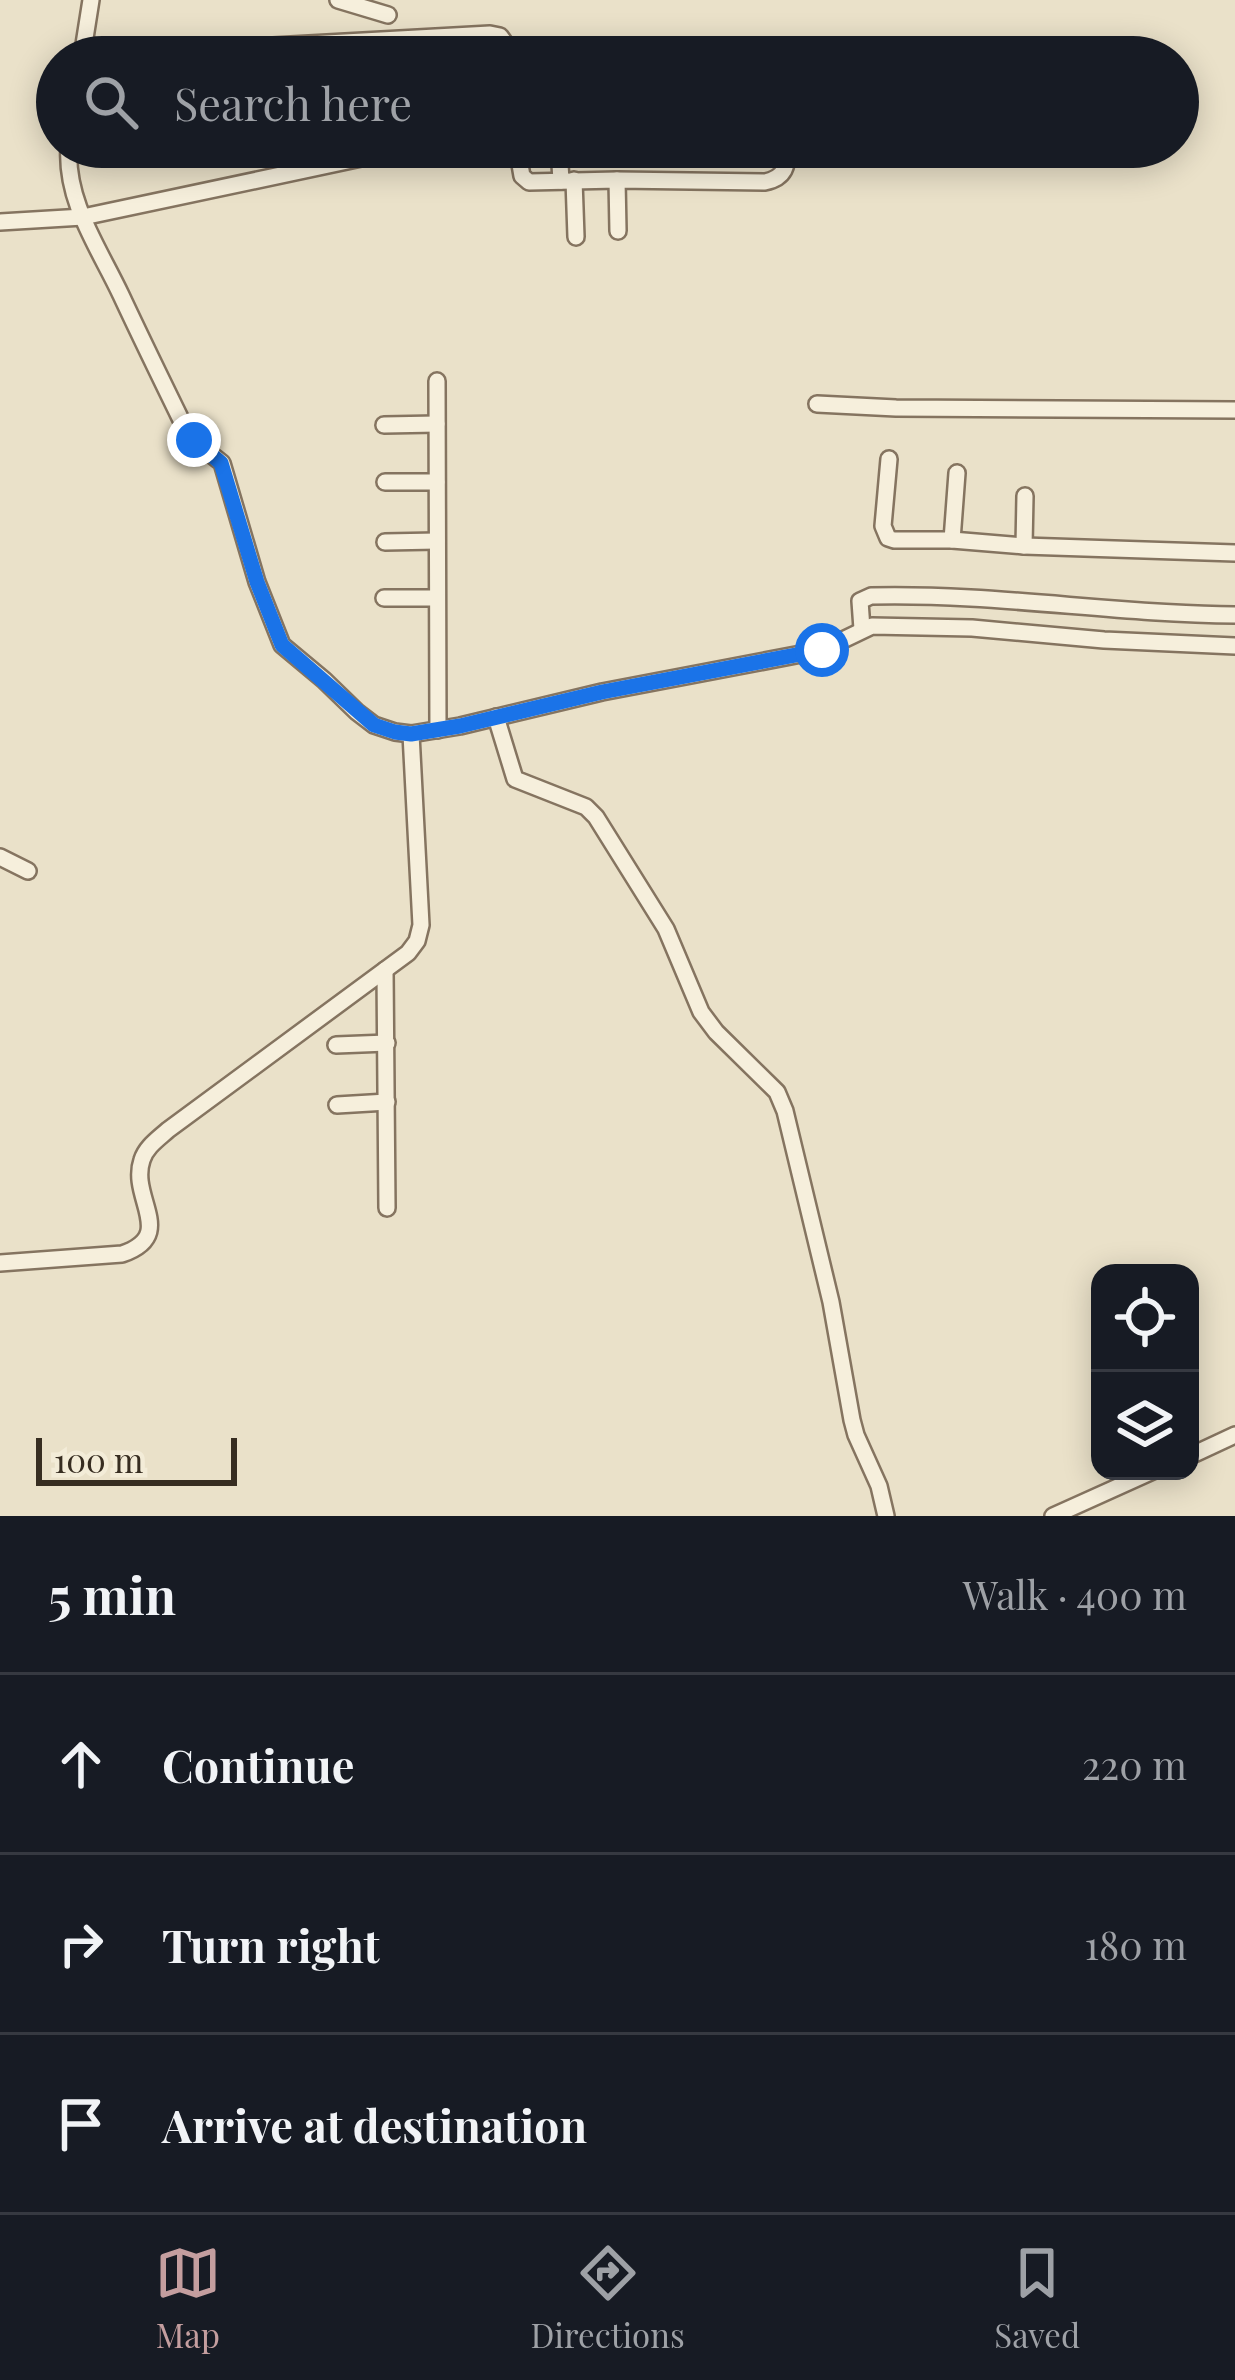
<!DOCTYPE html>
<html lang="en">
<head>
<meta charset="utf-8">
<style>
	body { margin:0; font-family:"Playfair Display",serif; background:#20242c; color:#f1f3f6 }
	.controls { position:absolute; right:36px; bottom:36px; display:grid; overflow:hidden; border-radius:24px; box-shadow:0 6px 30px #0003 }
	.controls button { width:108px; height:108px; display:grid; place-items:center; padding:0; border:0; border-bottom:3px solid #363941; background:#171b24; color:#f1f3f6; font:60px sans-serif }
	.scale { position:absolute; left:36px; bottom:30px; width:201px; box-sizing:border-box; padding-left:12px; border:6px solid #372d21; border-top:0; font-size:33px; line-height:42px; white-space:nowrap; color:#372d21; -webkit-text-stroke:9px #f3ecd8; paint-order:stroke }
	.stop { position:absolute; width:36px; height:36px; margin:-27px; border:9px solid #1a73e8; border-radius:50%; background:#fff }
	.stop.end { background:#1a73e8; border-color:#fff; box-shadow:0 3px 12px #0008 }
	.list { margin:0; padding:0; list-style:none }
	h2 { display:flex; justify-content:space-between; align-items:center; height:156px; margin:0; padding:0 48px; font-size:51px }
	h2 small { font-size:39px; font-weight:400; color:#9ea1a6 }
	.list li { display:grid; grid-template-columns:78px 1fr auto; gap:36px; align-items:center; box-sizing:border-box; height:180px; padding:0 48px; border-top:3px solid #363941 }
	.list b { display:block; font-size:45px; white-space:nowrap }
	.list em { font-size:39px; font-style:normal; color:#9ea1a6 }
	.icon { flex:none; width:66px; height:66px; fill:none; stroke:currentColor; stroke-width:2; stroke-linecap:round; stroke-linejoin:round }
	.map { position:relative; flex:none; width:1235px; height:1516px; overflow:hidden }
	.search { position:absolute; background:#171b24; box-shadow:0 6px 30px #0003; left:36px; right:36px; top:36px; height:132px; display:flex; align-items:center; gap:30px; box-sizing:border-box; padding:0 42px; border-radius:66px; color:#9ea1a6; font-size:45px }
	.sheet { height:696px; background:#171b24 }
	nav { display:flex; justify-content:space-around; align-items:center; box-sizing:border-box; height:168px; border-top:3px solid #363941; background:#171b24; font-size:33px; color:#9ea1a6 }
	nav a { display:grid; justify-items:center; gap:6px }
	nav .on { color:#c49e9f }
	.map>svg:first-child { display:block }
</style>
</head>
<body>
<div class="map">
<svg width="1235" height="1516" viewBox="0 0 1235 1516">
	<rect width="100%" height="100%" fill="#eae1c9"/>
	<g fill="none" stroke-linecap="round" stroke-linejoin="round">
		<!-- street casing -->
		<g stroke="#857460" stroke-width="20">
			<g id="street">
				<path d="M338 0 388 15"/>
				<path d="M252 47 490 34 500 36 505 43 508 57"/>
				<path d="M82 57 91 0"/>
				<path d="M69 147C65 201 99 248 121 295 142 340 164 385 186 430L194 441 222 463 257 582 282 645 324 680 357 712 374 725 395 732 411 734 460 726 602 692 822 650 872 626 972 628 1104 640 1235 646"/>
				<path d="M299 147 302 170"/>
				<path d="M517 147 522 176 529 182 617 180 765 182C785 178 788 166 787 147"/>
				<path d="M559 147 561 181"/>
				<path d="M574 180 576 237"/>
				<path d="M617 180 618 231"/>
				<path d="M0 222 83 217 413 147"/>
				<path d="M437 381 438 730"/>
				<path d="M817 404 896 408 1235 410"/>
				<path d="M384 425 437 424"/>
				<path d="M889 459 883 526 888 538 894 540H952L1024 546 1235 553"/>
				<path d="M385 482H437"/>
				<path d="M952 540 957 473"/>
				<path d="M385 542 437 541"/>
				<path d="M1024 546 1025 496"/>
				<path d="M384 598H437"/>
				<path d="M862 629 860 601 871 596C993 593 1113 614 1235 615"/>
				<path d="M496 717 515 779 586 807 596 817 666 929 701 1012 716 1032 777 1092 785 1111 831 1302 852 1420 856 1435 879 1486 886 1516"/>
				<path d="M0 857 28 871"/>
				<path d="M385 970 387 1208"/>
				<path d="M336 1045 387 1043"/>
				<path d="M337 1105 387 1102"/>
				<path d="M0 1263 122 1254C178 1235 129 1198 142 1160 146 1147 158 1139 168 1130L408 953 417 941 421 925 411 734"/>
				<path d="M1190 1456 1235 1435"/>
				<path d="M1053 1516 1153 1471"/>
			</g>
		</g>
		<!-- street -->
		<use href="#street" stroke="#f6efdc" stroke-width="15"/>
	</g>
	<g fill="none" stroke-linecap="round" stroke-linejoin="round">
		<!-- route -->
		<path stroke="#1a73e8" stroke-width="15" d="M194 440 221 463 257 582 282 645 374 725 395 732 411 734 460 726 602 692 822 650"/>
	</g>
</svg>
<div class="controls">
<button><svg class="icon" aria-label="locate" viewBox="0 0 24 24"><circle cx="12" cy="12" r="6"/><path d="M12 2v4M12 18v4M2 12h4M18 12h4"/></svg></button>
<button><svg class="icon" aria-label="layers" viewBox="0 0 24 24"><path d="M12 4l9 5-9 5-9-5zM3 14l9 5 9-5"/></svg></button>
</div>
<div class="scale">100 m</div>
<div class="stop" style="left:822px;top:650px"></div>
<div class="stop end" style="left:194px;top:440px"></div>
<div class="search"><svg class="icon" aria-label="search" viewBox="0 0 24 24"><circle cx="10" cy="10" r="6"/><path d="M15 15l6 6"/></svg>Search here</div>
</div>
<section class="sheet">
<h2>5 min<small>Walk · 400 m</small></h2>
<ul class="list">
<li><svg class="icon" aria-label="ahead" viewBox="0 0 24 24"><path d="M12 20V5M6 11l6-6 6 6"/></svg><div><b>Continue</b></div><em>220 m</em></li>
<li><svg class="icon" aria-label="right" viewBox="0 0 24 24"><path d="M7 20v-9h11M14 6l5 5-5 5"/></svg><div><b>Turn right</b></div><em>180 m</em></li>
<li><svg class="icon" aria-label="arrive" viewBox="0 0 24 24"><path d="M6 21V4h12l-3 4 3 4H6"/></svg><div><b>Arrive at destination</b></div></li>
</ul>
</section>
<nav>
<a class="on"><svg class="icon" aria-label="map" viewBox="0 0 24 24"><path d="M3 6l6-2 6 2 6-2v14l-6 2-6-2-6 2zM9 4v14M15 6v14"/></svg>Map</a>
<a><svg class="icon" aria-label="directions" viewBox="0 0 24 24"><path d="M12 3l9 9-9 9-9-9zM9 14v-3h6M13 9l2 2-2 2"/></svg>Directions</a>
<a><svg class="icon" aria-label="saved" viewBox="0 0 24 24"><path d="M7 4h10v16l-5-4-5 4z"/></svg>Saved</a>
</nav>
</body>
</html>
